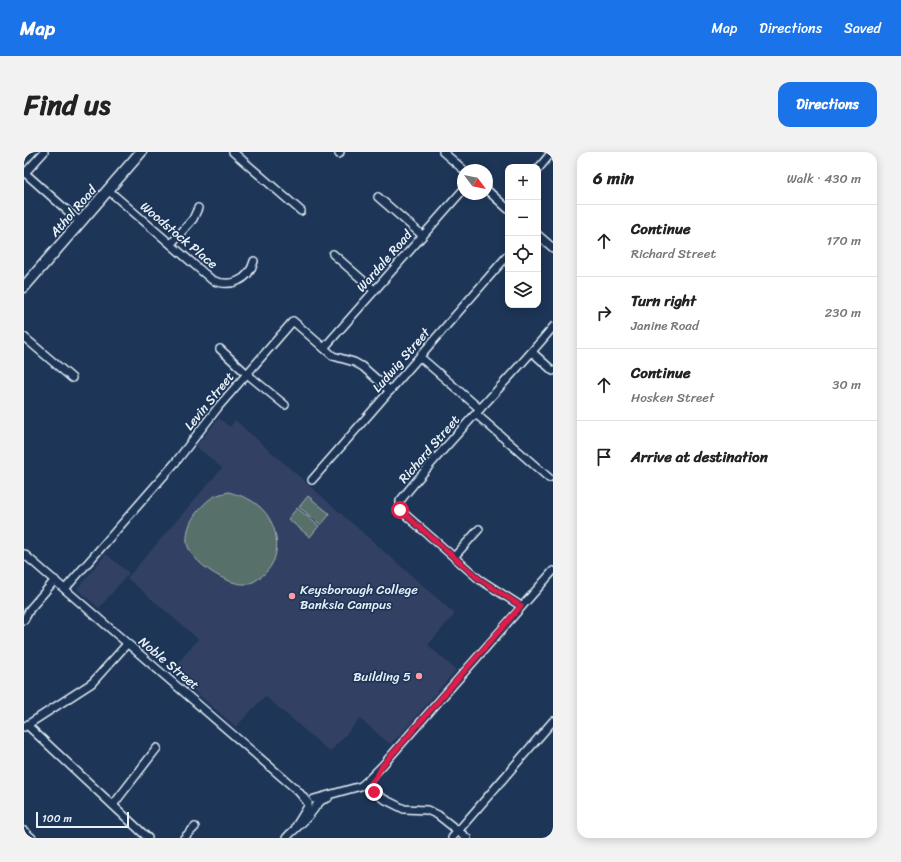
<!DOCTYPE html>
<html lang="en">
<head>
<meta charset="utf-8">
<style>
	body { margin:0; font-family:Sriracha,sans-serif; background:#f2f2f2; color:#222 }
	.controls { position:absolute; right:12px; top:12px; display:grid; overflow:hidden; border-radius:8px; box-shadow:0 2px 10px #0003 }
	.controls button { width:36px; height:36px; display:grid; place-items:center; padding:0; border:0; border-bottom:1px solid #e0e0e0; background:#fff; color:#222; font:20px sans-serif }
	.compass { position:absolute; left:433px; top:12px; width:36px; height:36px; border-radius:50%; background:#fff; box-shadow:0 2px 10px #0003; rotate:122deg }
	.scale { position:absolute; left:12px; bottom:10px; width:93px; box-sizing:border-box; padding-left:4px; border:2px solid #e8f1f8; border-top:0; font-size:11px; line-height:14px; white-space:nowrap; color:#e8f1f8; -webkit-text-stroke:3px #1d3557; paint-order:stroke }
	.stop { position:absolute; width:12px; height:12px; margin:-9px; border:3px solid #e11d48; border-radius:50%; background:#fff }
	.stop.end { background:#e11d48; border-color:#fff; box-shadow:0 1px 4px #0008 }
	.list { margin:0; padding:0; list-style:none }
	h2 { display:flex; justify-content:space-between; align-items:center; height:52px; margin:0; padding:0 16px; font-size:17px }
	h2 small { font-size:13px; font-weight:400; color:#767676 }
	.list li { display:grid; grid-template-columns:26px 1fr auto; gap:12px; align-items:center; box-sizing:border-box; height:72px; padding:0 16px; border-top:1px solid #e0e0e0 }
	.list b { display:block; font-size:15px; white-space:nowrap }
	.list p { margin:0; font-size:13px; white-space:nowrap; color:#767676 }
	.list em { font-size:13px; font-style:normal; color:#767676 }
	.icon { flex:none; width:22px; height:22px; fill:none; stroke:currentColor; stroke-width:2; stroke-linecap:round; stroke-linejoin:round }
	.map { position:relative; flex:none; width:529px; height:686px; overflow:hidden; border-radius:12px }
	header { display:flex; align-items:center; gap:24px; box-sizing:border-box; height:56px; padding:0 20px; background:#1a73e8; color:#fff }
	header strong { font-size:19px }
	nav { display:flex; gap:22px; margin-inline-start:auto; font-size:14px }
	.intro { display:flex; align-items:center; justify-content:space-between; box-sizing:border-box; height:96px; padding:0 24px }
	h1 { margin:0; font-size:28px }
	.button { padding:10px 18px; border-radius:12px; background:#1a73e8; color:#fff; font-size:14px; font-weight:700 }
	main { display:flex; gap:24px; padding:0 24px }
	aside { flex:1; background:#fff; border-radius:12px; box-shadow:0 2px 10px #0003 }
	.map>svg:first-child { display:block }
</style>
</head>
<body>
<header>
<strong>Map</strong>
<nav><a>Map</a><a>Directions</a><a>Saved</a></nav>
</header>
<div class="intro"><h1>Find us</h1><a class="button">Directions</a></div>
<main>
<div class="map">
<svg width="529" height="686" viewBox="0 0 529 686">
	<rect width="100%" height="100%" fill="#1d3557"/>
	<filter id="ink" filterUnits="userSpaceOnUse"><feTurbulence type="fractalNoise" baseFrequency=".025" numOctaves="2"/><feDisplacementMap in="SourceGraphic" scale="8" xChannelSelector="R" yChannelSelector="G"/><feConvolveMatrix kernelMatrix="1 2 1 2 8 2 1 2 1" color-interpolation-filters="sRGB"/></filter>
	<g filter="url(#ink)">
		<!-- built -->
		<g fill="#304164">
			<path d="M195 266 206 275 211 268 431 462 404 493 432 518 378 581 366 592 336 567 306 600 241 544 212 575 147 519 174 487 103 426 198 316 172 294Z"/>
			<path d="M82 402 105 421 75 456 53 437Z"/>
		</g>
		<!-- green -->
		<g fill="#596f6b" stroke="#a0b0b2">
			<path d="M205 340C214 343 223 345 231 351 252 365 261 399 243 419 238 425 230 431 222 432 204 434 166 410 163 391 162 380 166 369 173 360 184 347 189 343 205 340Z"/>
			<path d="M284 344 306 362 297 373 275 355Z"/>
			<path d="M273 356 295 374 286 385 264 367Z"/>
		</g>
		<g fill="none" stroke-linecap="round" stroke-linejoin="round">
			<!-- minor casing -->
			<g stroke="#e8f1f8" stroke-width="10">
				<g id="minor">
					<path d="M20 0 1 21 56 70"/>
					<path d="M209 0 277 59"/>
					<path d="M419 0 440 18"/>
					<path d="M315 2 316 0"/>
					<path d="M514 17 528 0"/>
					<path d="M84 38 188 128C206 136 225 129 230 109"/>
					<path d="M463 38 484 57"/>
					<path d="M354 45 398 83"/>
					<path d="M514 83 529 96"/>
					<path d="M147 92 169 67 174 56"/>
					<path d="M309 102 350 138"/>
					<path d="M0 185 48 226"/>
					<path d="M300 196 439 38"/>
					<path d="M196 197 223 222 261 253"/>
					<path d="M508 200 529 219"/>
					<path d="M396 205 456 257"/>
					<path d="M452 262 525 326"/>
					<path d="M288 328 484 103"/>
					<path d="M0 402 274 639 284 651"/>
					<path d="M430 405 455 377"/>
					<path d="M41 437 151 311 195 254 269 169 309 204 330 210 339 215 366 239"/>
					<path d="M497 454 455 427 376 358V349C424 288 480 234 529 175"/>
					<path d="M0 468 6 457 31 428"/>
					<path d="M3 573 124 686"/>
					<path d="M0 575 68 531 103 492"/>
					<path d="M343 629 358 614 529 419"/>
					<path d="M341 632 358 646 380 657 403 658 414 663 443 686"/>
					<path d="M290 647 337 634 343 629"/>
					<path d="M89 653 133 596"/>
					<path d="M293 653 298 648 304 646"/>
					<path d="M272 674 283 656 284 653"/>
					<path d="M0 679 8 686"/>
					<path d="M160 686 171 675"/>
					<path d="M262 686C272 675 285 667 292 654"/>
					<path d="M428 686 529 569"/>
				</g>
			</g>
			<!-- secondary casing -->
			<g stroke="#e8f1f8" stroke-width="13">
				<path id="secondary" d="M0 135 117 0"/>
			</g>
			<!-- minor -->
			<use href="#minor" stroke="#1d3557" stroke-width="7"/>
			<!-- secondary -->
			<use href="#secondary" stroke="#1d3557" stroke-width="10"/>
		</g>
	</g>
	<g fill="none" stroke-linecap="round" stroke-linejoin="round" filter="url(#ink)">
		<!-- route -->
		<path stroke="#e11d48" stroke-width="5" d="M350 640 344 635 354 622 358 614 497 454 455 427 376 358"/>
	</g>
	<!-- markers -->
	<g fill="#ff9aa2" stroke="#1d3557" stroke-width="1.5">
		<circle cx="268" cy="444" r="4"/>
		<circle cx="395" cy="524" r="4"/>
	</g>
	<g text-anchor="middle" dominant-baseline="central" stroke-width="3.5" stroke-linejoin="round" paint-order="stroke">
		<!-- street labels -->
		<g font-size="13" fill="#e8f1f8" stroke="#1d3557">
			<text transform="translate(49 59) rotate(-49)">Athol Road</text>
			<text transform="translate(155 83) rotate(40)">Woodstock Place</text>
			<text transform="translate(360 109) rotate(-49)">Wardale Road</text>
			<text transform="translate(377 208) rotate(-49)">Ludwig Street</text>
			<text transform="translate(185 249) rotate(-51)">Levin Street</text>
			<text transform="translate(405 297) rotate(-49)">Richard Street</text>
			<text transform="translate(145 511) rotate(40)">Noble Street</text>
		</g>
		<!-- poi labels -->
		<g font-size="13" fill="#e8f1f8" stroke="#1d3557" text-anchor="start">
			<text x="276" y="437">Keysborough College<tspan x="276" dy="15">Banksia Campus</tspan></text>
			<text x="387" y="524" text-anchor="end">Building 5</text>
		</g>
	</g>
</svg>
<div class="controls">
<button>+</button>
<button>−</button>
<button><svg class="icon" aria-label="locate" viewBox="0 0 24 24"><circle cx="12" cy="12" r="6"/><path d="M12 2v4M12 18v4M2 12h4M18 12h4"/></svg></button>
<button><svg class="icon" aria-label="layers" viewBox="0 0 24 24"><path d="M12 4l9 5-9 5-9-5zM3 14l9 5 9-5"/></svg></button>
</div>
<svg class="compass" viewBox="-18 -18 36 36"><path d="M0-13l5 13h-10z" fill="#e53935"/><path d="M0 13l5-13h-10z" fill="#767676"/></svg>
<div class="scale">100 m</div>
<div class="stop" style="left:376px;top:358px"></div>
<div class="stop end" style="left:350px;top:640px"></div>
</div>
<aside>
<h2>6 min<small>Walk · 430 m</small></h2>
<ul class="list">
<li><svg class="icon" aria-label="ahead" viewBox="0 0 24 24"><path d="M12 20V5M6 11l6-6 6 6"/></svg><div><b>Continue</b><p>Richard Street</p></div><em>170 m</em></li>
<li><svg class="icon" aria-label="right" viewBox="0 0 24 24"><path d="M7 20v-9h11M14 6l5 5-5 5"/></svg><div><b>Turn right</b><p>Janine Road</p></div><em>230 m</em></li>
<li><svg class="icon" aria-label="ahead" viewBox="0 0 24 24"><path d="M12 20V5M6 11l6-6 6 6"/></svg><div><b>Continue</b><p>Hosken Street</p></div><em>30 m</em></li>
<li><svg class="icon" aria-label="arrive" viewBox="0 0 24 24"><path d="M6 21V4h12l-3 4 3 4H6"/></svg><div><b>Arrive at destination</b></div></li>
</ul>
</aside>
</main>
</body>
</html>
